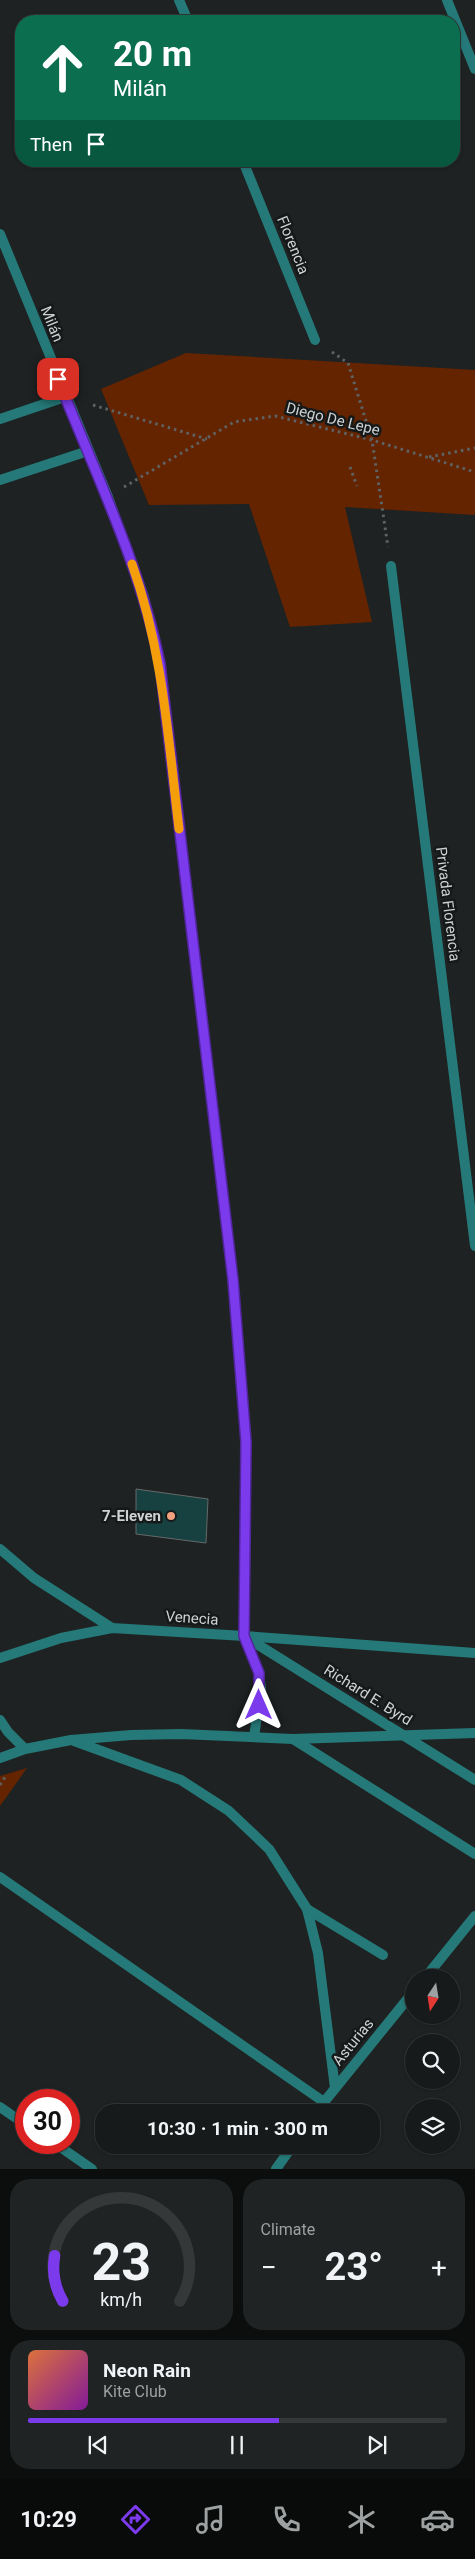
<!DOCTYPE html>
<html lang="en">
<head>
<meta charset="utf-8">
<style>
  body { margin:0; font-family:Roboto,sans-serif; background:#1f2323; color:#f1f3f6; height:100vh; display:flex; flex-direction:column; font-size:19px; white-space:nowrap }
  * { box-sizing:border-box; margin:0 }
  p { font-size:16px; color:#9ea1a2 }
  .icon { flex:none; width:28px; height:28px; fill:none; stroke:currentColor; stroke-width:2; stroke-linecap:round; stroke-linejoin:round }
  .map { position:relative; height:2169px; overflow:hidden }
  .details { display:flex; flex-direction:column; gap:10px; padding:10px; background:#0c0e0e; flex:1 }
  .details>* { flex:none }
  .banner { position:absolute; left:15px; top:15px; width:445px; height:152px; border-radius:20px; box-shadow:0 1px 4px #0004,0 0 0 1px #353839; background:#0b6e4f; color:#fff; overflow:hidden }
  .needle { width:32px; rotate:192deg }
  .tools { position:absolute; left:405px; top:1969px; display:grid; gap:10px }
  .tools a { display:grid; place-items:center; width:55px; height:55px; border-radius:50%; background:#161a1a; box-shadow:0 1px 4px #0004,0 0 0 1px #353839; font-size:25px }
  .speed { position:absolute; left:15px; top:2089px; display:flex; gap:10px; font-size:25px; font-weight:700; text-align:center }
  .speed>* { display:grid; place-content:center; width:65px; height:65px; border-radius:50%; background:#161a1a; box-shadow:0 1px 4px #0004,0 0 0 1px #353839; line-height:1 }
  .speed .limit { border:8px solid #d22; background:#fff; color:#111 }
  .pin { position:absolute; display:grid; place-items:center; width:42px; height:42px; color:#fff; margin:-21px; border-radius:10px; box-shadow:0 2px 8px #0006 }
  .me { position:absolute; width:55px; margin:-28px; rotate:0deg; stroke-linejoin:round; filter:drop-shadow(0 0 4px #0008) }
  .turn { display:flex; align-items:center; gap:18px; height:105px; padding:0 15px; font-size:22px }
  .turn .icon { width:65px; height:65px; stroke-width:2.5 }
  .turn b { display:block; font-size:35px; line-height:42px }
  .then { display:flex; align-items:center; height:48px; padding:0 15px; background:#0003; gap:10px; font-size:19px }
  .big { font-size:38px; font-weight:700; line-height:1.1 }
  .details .card { flex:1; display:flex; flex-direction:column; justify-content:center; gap:8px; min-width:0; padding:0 18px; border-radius:20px; background:#1f2323 }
  .details .dial { align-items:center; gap:0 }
  .dial svg { height:130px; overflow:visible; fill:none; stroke:#353839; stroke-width:7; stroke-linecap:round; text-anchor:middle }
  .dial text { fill:#f1f3f6; stroke:none }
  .song { display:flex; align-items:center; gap:15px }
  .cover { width:60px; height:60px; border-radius:8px; background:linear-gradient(135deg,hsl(20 70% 55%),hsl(290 70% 35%)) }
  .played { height:5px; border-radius:2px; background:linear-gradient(90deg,#7c3aed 60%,#353839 60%) }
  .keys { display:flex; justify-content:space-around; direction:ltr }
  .heat { display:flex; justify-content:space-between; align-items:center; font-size:28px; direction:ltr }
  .details .tiles { flex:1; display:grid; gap:10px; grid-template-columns:1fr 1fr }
  .card:last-child { grid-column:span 2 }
  .trip { position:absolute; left:95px; top:2104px; width:285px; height:50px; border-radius:20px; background:#161a1a; box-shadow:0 1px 4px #0004,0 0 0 1px #353839; font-weight:700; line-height:50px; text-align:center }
  .tab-bar { display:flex; height:80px; justify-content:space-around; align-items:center; background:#090a0a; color:#9ea1a2 }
  .tab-bar .icon { width:35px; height:35px }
  .tab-bar .current { color:#7c3aed }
  .tab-bar b { font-size:22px; color:#f1f3f6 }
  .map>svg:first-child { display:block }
  .green { fill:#652400 }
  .building { fill:#174140; stroke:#656a69 }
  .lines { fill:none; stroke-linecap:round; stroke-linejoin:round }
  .path { stroke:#5f6262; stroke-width:3; stroke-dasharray:2.5 4; stroke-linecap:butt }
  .service { stroke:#257a79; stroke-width:10 }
  .minor { stroke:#257a79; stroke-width:10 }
  .tertiary { stroke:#257a79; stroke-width:10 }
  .route-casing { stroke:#51269a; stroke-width:12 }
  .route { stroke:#7c3aed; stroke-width:9 }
  .slow { stroke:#f59e0b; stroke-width:9 }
  .poi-dot { fill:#f1a17d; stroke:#151919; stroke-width:2 }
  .labels { text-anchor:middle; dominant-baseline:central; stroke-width:5; stroke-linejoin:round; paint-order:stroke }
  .street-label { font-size:15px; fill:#cfd2d2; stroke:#151919 }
  .poi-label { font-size:15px; font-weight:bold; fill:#cfd2d2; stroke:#151919; text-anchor:end }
</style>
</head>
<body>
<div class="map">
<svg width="475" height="2169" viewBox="0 0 475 2169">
  <rect width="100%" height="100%" fill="#1e2222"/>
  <g class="green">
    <polygon points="186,353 475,370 475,515 345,507 372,622 290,627 249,504 149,505 101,389"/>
    <polygon points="27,1768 0,1806 0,1776"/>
  </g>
  <polygon class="building" points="136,1489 208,1499 206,1543 136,1534"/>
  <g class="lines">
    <g class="path">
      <polyline points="332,352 348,363 372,440 388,547"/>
      <polyline points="93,405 207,439"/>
      <polyline points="429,457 475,448"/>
      <polyline points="350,467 357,486"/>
      <polyline points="124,487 234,422 275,416 372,440 475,472"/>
      <polyline points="0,1785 5,1777"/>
    </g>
    <polyline class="service" points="307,1909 383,1955"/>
    <g class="minor">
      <polyline points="179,0 188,21"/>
      <polyline points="447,0 475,69"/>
      <polyline points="243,161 315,340"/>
      <polyline points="0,234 108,497 144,597 160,664 233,1280 246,1442 244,1636 259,1673 261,1688 254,1737"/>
      <polyline points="0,419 65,397"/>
      <polyline points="0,480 88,451"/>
      <polyline points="391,566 475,1246"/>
      <polyline points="244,1636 475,1653"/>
      <polyline points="0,1720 8,1732 25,1749"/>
      <polyline points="293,1739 475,1733"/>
      <polyline points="0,1877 324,2102"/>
      <polyline points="425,1978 475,1916"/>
      <polyline points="0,2107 26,2125"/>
      <polyline points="316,2112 414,1991"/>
      <polyline points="53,2142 92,2169"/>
      <polyline points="276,2169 293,2145"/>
    </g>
    <g class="tertiary">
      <polyline points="0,1549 34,1578 112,1628"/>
      <polyline points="0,1658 61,1638 112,1628 244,1636 475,1780"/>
      <polyline points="74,1741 181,1780 229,1811 269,1849 307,1909 318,1953 335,2088"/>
      <polyline points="0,1758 25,1749 71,1740 131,1735 181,1734 293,1739 475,1854"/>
    </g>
  </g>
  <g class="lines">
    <g class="route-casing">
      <path id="route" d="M58 379C95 473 140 564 160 664L233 1280 246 1442 244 1636 259 1673V1705"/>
    </g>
    <use href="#route" class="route"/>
    <path class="slow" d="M132 564C163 651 168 738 179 829"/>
  </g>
  <circle class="poi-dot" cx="171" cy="1516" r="5"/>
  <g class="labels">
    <g class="street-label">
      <text transform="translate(293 245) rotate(68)">Florencia</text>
      <text transform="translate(52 324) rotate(68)">Milán</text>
      <text transform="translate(333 419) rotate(14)">Diego De Lepe</text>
      <text transform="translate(448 904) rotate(83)">Privada Florencia</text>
      <text transform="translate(192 1618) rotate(4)">Venecia</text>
      <text transform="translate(368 1695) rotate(32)">Richard E. Byrd</text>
      <text transform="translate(353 2042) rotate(-51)">Asturias</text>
    </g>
    <g class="poi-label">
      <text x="161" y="1516">7-Eleven</text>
    </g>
  </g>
</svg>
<div class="tools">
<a><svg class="needle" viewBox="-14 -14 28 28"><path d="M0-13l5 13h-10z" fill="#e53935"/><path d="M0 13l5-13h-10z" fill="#9ea1a2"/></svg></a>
<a><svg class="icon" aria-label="search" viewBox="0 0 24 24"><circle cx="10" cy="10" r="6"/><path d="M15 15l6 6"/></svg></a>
<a><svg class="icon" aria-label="layers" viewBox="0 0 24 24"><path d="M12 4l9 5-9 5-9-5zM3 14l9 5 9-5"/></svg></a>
</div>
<div class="speed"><div class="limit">30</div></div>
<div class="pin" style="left:58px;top:379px;background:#d93025"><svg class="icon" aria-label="arrive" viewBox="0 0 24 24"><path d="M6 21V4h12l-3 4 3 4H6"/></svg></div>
<svg class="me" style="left:259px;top:1705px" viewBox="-20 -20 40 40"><path d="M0-17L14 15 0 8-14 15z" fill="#7c3aed" stroke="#fff" stroke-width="4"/></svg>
<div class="trip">10:30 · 1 min · 300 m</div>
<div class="banner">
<div class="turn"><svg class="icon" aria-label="ahead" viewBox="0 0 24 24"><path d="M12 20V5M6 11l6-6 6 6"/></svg><div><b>20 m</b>Milán</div></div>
<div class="then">Then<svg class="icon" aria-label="arrive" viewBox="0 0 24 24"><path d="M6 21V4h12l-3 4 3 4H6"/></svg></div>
</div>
</div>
<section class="details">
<div class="tiles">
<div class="card dial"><svg viewBox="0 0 100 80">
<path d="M14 69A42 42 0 1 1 86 69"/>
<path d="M14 69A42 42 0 0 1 9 41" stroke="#7c3aed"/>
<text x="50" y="56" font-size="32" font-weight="700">23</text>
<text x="50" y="72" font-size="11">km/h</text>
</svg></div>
<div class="card"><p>Climate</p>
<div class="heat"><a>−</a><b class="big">23°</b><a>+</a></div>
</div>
<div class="card">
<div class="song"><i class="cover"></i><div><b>Neon Rain</b><p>Kite Club</p></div></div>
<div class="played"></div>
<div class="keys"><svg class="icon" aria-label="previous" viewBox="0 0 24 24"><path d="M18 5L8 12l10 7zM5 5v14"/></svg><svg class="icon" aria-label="pause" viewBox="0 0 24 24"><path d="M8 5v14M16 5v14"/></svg><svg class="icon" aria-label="next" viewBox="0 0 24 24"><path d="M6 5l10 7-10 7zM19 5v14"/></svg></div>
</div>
</div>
</section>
<nav class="tab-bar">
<b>10:29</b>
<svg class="icon current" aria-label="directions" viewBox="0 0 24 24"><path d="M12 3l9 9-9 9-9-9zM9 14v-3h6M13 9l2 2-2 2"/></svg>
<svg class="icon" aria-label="music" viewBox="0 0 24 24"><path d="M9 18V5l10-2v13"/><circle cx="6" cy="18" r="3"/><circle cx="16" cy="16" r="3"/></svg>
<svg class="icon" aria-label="phone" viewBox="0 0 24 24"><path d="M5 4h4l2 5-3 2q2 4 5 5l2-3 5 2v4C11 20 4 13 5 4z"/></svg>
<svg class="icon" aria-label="climate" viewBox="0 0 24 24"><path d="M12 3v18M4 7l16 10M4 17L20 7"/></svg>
<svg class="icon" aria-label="car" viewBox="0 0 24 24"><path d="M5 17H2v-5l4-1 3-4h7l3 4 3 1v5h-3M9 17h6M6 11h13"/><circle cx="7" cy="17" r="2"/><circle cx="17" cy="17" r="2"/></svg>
</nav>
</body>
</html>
